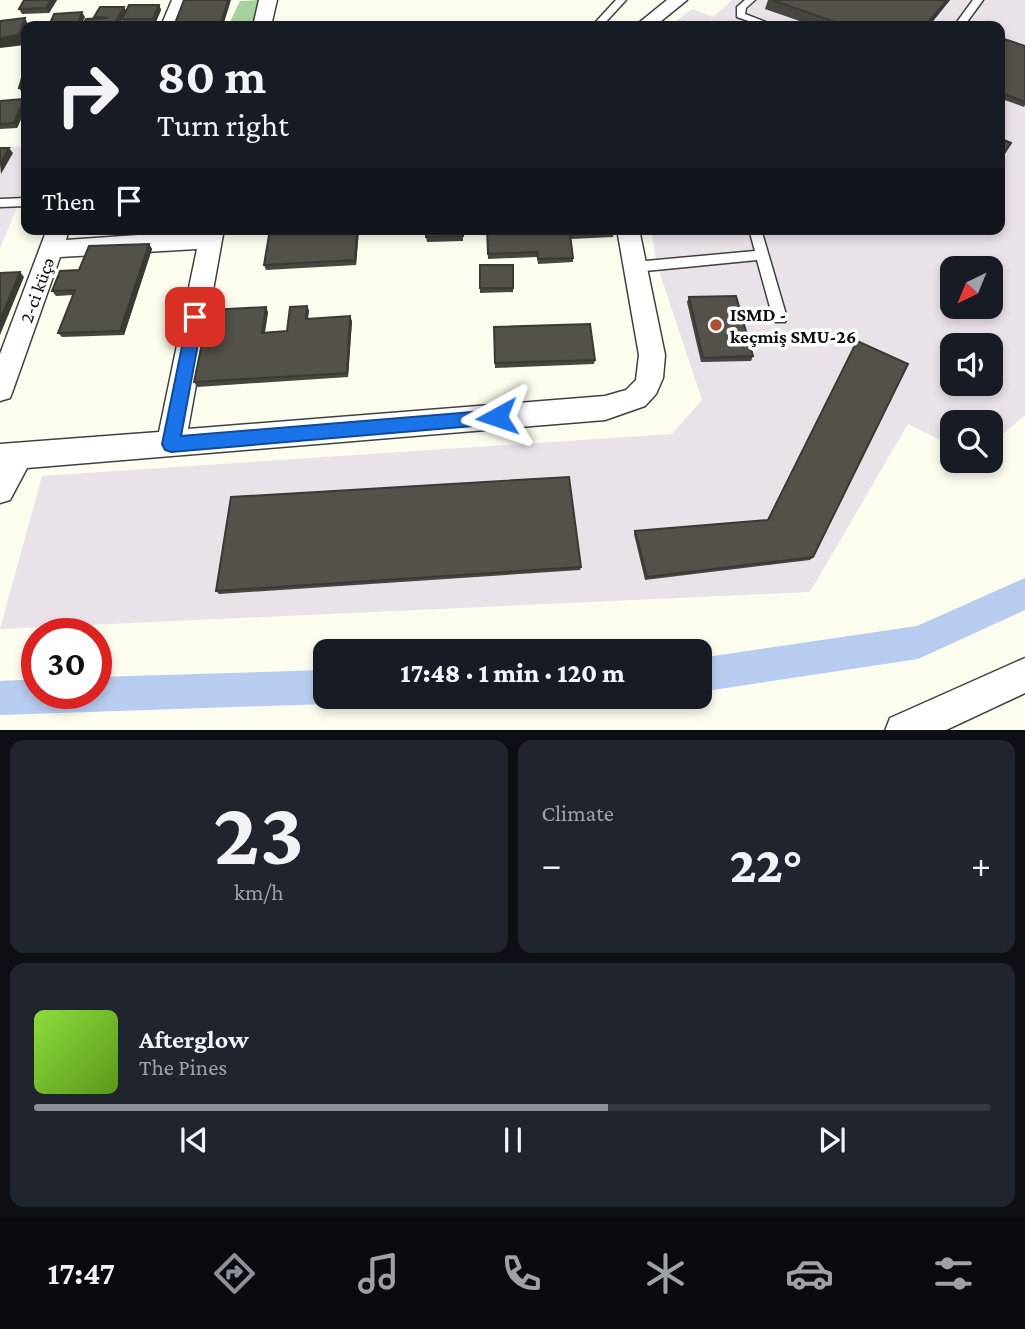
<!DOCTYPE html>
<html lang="en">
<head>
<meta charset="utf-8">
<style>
  body { margin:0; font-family:"Crimson Pro",serif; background:#20242c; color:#f1f3f6; height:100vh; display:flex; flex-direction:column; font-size:26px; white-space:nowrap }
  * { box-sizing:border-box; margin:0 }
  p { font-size:23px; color:#9ea1a6 }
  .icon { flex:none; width:38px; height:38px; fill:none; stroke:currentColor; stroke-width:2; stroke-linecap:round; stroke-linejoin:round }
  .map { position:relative; height:730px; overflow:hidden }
  .side { display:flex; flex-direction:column; gap:10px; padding:10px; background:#0d0f14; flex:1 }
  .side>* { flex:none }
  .guide { position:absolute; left:21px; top:21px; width:984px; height:214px; border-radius:14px; box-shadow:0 4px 10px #0003; background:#171b24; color:#f1f3f6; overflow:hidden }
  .needle { width:46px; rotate:223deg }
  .fabs { position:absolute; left:940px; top:256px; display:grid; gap:14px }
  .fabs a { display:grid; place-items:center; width:63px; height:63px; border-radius:14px; background:#171b24; box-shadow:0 4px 10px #0003; font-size:35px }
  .speed { position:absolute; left:21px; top:618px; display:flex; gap:14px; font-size:35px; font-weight:700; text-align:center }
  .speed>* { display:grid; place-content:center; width:91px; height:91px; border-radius:50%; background:#171b24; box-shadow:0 4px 10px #0003; line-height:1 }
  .speed .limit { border:10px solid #d22; background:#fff; color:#111 }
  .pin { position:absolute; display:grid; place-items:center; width:60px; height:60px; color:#fff; margin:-30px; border-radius:14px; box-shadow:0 4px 10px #0006 }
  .me { position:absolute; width:77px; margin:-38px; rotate:265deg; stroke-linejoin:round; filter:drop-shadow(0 0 5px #0008) }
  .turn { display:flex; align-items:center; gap:24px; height:147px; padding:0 21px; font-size:32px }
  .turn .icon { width:91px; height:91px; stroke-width:2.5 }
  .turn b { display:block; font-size:49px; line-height:60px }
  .then { display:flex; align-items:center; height:66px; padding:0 21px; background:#0003; gap:14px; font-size:26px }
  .big { font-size:52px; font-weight:800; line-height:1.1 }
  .side .widget { flex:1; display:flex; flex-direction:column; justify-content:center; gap:10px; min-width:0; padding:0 24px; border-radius:14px; background:#20242c }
  .side .dial { align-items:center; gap:0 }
  .dial b { font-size:91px; line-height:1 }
  .song { display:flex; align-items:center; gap:21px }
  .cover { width:84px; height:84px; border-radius:10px; background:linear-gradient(135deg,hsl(90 70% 55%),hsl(90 70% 35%)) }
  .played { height:7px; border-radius:4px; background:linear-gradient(90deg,#8c9099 60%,#363941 60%) }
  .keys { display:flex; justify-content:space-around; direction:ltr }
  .heat { display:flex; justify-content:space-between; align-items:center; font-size:38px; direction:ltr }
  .side .tiles { flex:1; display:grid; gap:10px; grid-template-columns:1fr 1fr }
  .widget:last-child { grid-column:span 2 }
  .trip { position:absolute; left:313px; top:639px; width:399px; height:70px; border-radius:14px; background:#171b24; box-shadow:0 4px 10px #0003; font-weight:800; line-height:70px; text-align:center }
  .tabs { display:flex; height:112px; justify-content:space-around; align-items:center; background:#090b0e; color:#9ea1a6 }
  .tabs .icon { width:49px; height:49px }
  .tabs .active { color:#8c9099 }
  .tabs b { font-size:32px; color:#f1f3f6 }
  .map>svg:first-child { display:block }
  .industrial { fill:#eae2e9; fill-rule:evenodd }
  .forest { fill:#a7d29d }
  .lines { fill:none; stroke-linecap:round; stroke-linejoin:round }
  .canal { fill:#b8ccef; fill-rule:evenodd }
  .lane-casing { stroke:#404040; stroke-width:3 }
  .street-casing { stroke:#404040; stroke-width:3 }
  .lane { fill:#fff; fill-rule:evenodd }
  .street { fill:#fff; fill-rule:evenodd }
  .wall { fill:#484640 }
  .shaded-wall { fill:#3b3934 }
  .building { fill:#54514a; stroke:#3b3934; stroke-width:2 }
  .route { fill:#1a73e8; stroke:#114b97; stroke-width:2 }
  .poi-dot { fill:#ac4f35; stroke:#fff; stroke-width:2.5 }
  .labels { text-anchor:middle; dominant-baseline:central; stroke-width:7; stroke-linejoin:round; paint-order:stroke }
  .street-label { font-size:19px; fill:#0d0d0d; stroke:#fff }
  .poi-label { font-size:19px; font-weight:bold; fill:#0d0d0d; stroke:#fff; text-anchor:start }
</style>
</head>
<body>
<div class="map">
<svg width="1025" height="731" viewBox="0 0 1025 731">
  <rect width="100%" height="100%" fill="#fcfdee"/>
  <g class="industrial">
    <path d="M732 0H1025V415L991 444 990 422H952V446L908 424 810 592 0 629 42 476 672 434 702 400 657 265 651 229H999V26H669L692 9 713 17ZM952 268H990V306H952ZM952 345H990V383H952Z"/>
    <polygon points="26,146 26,186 0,248 0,147"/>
  </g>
  <polygon class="forest" points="259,0 260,7 256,26 228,26 240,1"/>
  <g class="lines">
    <g class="canal">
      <polygon points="1025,578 1025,610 918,659 700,692 700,658 917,626"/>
      <polygon points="326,670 326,696 339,696 326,704 0,715 0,681 37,679 37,693 96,693 96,677"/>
    </g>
    <g class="lane-casing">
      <g id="lane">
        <polygon points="616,0 626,0 602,26 592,26"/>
        <polygon points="745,0 755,0 746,8 745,14 776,26 763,26 737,17 737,7"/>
        <polygon points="973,0 983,0 964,26 954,26"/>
        <polygon points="26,198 26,206 0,207 0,199"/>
        <polygon points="749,229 761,229 787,318 785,322 775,322 773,318 757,260 635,272 629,267 635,262 755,251"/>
      </g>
    </g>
    <g class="street-casing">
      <g id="street">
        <polygon points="172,0 190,0 179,26 161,26"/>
        <polygon points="259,0 277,0 271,26 253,26"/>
        <polygon points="667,0 687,0 655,26 635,26"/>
        <polygon points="47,229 69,229 66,240 224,229 188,429 605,396 626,390 636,380 639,355 617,229 639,229 665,355 663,378 656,394 645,406 605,420 27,468 10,500 0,503 0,444 159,432 197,249 60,257 13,390 10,398 0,401 0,354"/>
        <polygon points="1025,658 1025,693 944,731 885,731 890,718"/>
      </g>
    </g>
    <use href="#lane" class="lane"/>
    <use href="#street" class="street"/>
  </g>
  <g class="wall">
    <polygon points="57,0 49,13 22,14 19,9"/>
    <polygon points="768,0 950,0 929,26 814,26 765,9"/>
    <polygon points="159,5 161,10 155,24 124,24 122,20 118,26 82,26 95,18 94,17 124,7 126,11"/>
    <polygon points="999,45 1025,46 1025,105 1024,107 999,98"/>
    <polygon points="0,101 26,102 26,108 17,128 0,129"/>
    <polygon points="359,229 356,265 266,270 264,265"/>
    <polygon points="463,229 463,241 427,242 426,237"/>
    <polygon points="487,229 614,232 613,237 571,239 573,258 573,262 538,264 537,257 488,259"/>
    <polygon points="149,244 152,249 124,335 62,337 58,333 73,295 56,296 52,291 79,270"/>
    <polygon points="480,265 513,265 513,292 480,293"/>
    <polygon points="689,297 753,356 751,361 701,362 687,302"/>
    <polygon points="309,310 308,319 352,321 348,377 197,387 194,382 268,312 265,332 287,331"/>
    <polygon points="494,327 595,360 594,364 495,368"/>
    <polygon points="857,341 813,557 810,560 645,580 634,534 635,531 767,521"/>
    <polygon points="581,567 580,570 219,594 216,591"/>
  </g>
  <g class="shaded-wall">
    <polygon points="51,0 57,0 49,13 46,8"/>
    <polygon points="228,0 231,0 223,26 220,26"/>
    <polygon points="947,0 950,0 929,26 925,26"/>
    <polygon points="159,5 161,10 155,24 153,19"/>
    <polygon points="124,7 127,12 118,26 113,26"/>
    <polygon points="82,12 85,17 81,26 77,26"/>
    <polygon points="25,18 29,26 26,26 25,45 0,48 0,38"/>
    <polygon points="26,87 26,92 22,93 19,88"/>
    <polygon points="24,99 26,102 26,108 17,128 14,123"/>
    <polygon points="9,148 13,153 1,174 0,164"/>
    <polygon points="357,229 359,229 356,265 355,260"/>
    <polygon points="149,244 152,249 124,335 120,331"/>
    <polygon points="20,272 24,277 0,335 0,320"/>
    <polygon points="307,306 309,310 307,323 306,319"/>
    <polygon points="266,307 268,312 264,337 262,333"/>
    <polygon points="350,316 352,321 348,377 347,373"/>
  </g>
  <g class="building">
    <polygon points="24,0 51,0 46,8 19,9"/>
    <polygon points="184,0 228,0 220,26 174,26"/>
    <polygon points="772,0 947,0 925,26 846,26"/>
    <polygon points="129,5 159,5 153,19 122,19"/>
    <polygon points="100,7 124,7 113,26 82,26 86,19 108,18 94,17"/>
    <polygon points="82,12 77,26 49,26 54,14"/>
    <polygon points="25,18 19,35 0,38 0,21"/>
    <polygon points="708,22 719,26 702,26"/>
    <polygon points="1004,39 1025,46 1025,102 999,92 999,45"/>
    <polygon points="26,64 26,87 19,88"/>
    <polygon points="24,99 14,123 0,124 0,101"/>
    <polygon points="999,138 1011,143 999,161"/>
    <polygon points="0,148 9,148 0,164"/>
    <polygon points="270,229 357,229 355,260 264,265"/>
    <polygon points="426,229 463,229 463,236 426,237"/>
    <polygon points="487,229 614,229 614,232 570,234 573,258 538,259 537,252 488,254"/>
    <polygon points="149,244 120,331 58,333 75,290 52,291 60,271 79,270 89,246"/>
    <rect x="480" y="265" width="33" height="23"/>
    <polygon points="20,272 0,320 0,273"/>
    <polygon points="736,296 753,356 703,358 689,297"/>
    <polygon points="307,306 306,319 350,316 347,373 194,382 209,310 266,307 262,333 287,331 290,307"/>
    <polygon points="590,324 595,360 495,363 494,327"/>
    <polygon points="857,341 908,364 813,557 647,577 635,531 768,520"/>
    <polygon points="569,477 581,567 216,591 231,497"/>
  </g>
  <polygon class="route" points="195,311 203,317 181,436 497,410 503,412 505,417 503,422 497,424 171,452 165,450 162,444 188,317"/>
  <circle class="poi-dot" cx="716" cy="325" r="7"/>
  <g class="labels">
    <g class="street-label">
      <text transform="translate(37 290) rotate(-70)">2-ci küçə</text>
    </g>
    <g class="poi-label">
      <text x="730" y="314">ISMD -<tspan x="730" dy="22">keçmiş SMU-26</tspan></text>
    </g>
  </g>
</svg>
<div class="fabs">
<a><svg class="needle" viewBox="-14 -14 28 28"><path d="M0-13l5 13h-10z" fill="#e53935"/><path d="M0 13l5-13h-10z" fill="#9ea1a6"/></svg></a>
<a><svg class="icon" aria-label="sound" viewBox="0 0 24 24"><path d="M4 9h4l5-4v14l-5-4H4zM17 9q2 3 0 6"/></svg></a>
<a><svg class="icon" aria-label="search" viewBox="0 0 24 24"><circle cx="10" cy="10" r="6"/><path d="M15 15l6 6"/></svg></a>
</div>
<div class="speed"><div class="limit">30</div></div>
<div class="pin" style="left:195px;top:317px;background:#d93025"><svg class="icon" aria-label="arrive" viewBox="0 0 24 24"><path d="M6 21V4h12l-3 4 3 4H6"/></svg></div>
<svg class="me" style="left:497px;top:417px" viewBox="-20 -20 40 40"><path d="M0-17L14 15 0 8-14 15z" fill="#1a73e8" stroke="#fff" stroke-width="4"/></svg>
<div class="trip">17:48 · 1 min · 120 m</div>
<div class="guide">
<div class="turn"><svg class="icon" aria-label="right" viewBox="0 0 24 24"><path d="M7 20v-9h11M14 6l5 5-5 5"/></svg><div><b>80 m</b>Turn right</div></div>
<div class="then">Then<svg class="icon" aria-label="arrive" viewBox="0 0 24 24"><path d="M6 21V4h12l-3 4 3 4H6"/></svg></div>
</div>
</div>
<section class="side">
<div class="tiles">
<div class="widget dial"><b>23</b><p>km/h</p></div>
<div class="widget"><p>Climate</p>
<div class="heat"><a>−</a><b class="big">22°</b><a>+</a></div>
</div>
<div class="widget">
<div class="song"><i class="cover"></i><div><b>Afterglow</b><p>The Pines</p></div></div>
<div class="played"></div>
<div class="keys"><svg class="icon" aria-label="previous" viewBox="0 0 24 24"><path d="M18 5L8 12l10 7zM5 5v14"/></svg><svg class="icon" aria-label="pause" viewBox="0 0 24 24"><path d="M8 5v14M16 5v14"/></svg><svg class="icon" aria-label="next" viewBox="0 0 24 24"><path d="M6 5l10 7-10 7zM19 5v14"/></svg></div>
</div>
</div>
</section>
<nav class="tabs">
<b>17:47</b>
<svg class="icon active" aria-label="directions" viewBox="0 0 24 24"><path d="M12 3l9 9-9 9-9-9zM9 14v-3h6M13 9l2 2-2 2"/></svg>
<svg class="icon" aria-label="music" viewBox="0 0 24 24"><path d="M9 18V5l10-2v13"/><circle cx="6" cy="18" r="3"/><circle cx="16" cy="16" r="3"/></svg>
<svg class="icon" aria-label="phone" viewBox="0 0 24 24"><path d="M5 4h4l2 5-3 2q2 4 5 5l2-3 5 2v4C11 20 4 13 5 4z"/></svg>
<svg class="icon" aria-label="climate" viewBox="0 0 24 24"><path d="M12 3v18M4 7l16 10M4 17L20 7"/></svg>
<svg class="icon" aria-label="car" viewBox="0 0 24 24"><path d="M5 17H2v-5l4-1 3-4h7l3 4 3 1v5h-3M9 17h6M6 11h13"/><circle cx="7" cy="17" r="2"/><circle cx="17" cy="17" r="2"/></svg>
<svg class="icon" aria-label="filters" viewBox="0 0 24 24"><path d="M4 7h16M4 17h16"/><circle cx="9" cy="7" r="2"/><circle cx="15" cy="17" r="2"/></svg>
</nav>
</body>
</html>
